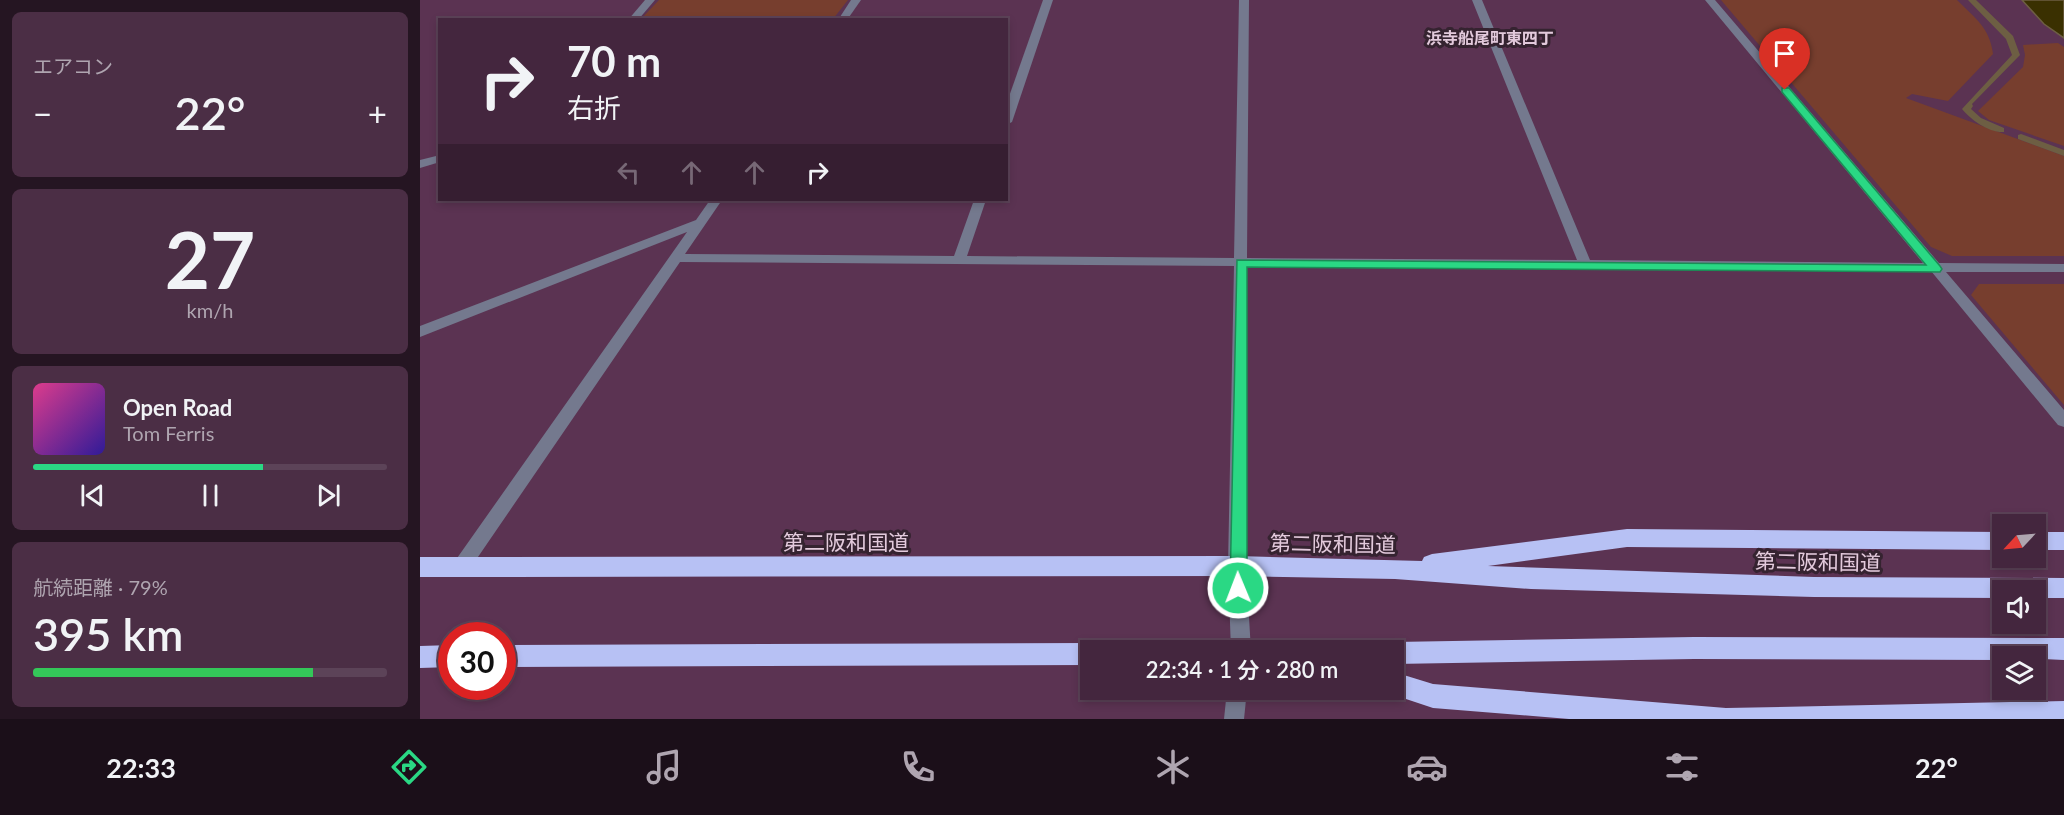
<!DOCTYPE html>
<html lang="ja">
<head>
<meta charset="utf-8">
<style>
  body { margin:0; font-family:Lato,"Noto Sans JP",sans-serif; background:#4b2e45; color:#f1f3f6; height:100vh; display:flex; flex-direction:column; font-size:22px; white-space:nowrap }
  * { box-sizing:border-box; margin:0 }
  p { font-size:20px; color:#afa5b0 }
  .icon { flex:none; width:33px; height:33px; fill:none; stroke:currentColor; stroke-width:2; stroke-linecap:round; stroke-linejoin:round }
  .map { position:relative; flex:1; overflow:hidden }
  .sheet { display:flex; flex-direction:column; gap:12px; padding:12px; background:#251522; width:420px }
  .sheet>* { flex:none }
  .top-card { position:absolute; left:18px; top:18px; width:570px; height:183px; border-radius:0px; box-shadow:0 3px 9px #0003,0 0 0 2px #5c4358; background:#44263e; color:#f1f3f6; overflow:hidden }
  .needle { width:39px; rotate:244deg }
  .controls { position:absolute; left:1572px; top:514px; display:grid; gap:12px }
  .controls a { display:grid; place-items:center; width:54px; height:54px; border-radius:0px; background:#44263e; box-shadow:0 3px 9px #0003,0 0 0 2px #5c4358; font-size:30px }
  .speed { position:absolute; left:18px; top:622px; display:flex; gap:12px; font-size:30px; font-weight:700; text-align:center }
  .speed>* { display:grid; place-content:center; width:78px; height:78px; border-radius:50%; background:#44263e; box-shadow:0 3px 9px #0003,0 0 0 2px #5c4358; line-height:1 }
  .speed .limit { border:9px solid #d22; background:#fff; color:#111 }
  .pin { position:absolute; display:grid; place-items:center; width:51px; height:51px; color:#fff; margin:-62px -26px; border-radius:50% 50% 50% 0; rotate:-45deg; box-shadow:0 0 6px #0007 }
  .pin .icon { rotate:45deg }
  .me { position:absolute; width:66px; margin:-33px; rotate:359deg; stroke-linejoin:round; filter:drop-shadow(0 0 4px #0008) }
  .turn { display:flex; align-items:center; gap:21px; height:126px; padding:0 30px; font-size:27px }
  .turn .icon { width:78px; height:78px; stroke-width:2.5 }
  .turn b { display:block; font-size:42px; line-height:51px }
  .lanes { display:flex; align-items:center; height:57px; padding:0 30px; background:#0003; justify-content:center; gap:30px; direction:ltr }
  .lanes .off { opacity:.35 }
  .big { font-size:45px; font-weight:600; line-height:1.1 }
  .sheet .tile { flex:1; display:flex; flex-direction:column; justify-content:center; gap:9px; min-width:0; padding:0 21px; border-radius:9px; background:#4b2e45 }
  .sheet .dial { align-items:center; gap:0 }
  .dial b { font-size:78px; line-height:1 }
  .song { display:flex; align-items:center; gap:18px }
  .cover { width:72px; height:72px; border-radius:9px; background:linear-gradient(135deg,hsl(330 70% 55%),hsl(250 70% 35%)) }
  .played { height:6px; border-radius:3px; background:linear-gradient(90deg,#2ad884 65%,#5c4358 65%) }
  .keys { display:flex; justify-content:space-around; direction:ltr }
  .heat { display:flex; justify-content:space-between; align-items:center; font-size:33px; direction:ltr }
  .charge { height:9px; border-radius:4px; background:linear-gradient(90deg,#34c759 79%,#5c4358 0) }
  .trip { position:absolute; left:660px; top:640px; width:324px; height:60px; border-radius:0px; background:#44263e; box-shadow:0 3px 9px #0003,0 0 0 2px #5c4358; font-weight:600; line-height:60px; text-align:center }
  .menu { display:flex; height:96px; justify-content:space-around; align-items:center; background:#1b0f19; color:#afa5b0 }
  .menu .icon { width:42px; height:42px }
  .menu .active { color:#2ad884 }
  .menu b { font-size:27px; color:#f1f3f6 }
  main { display:flex; flex:1; min-height:0 }
  .map>svg:first-child { display:block }
  .green { fill:#773e2e }
  .water { fill:#3a3001; stroke:#6d5e43; stroke-width:1.5 }
  .lines { fill:none; stroke-linecap:round; stroke-linejoin:round }
  .stream { fill:#6d5e43; fill-rule:evenodd }
  .minor { fill:#74798e; fill-rule:evenodd }
  .highway { fill:#b7c1f4; fill-rule:evenodd }
  .route { fill:#2ad884; stroke:#1b8c56; stroke-width:1.5 }
  .labels { text-anchor:middle; dominant-baseline:central; stroke-width:6; stroke-linejoin:round; paint-order:stroke }
  .far-neighbourhood-label { font-size:16px; font-weight:bold; fill:#e3cadc; stroke:#352330 }
  .near-street-label { font-size:21px; fill:#e3cadc; stroke:#352330 }
</style>
</head>
<body>
<main>
<section class="sheet">
<div class="tile"><p>エアコン</p>
<div class="heat"><a>−</a><b class="big">22°</b><a>+</a></div>
</div>
<div class="tile dial"><b>27</b><p>km/h</p></div>
<div class="tile">
<div class="song"><i class="cover"></i><div><b>Open Road</b><p>Tom Ferris</p></div></div>
<div class="played"></div>
<div class="keys"><svg class="icon" aria-label="previous" viewBox="0 0 24 24"><path d="M18 5L8 12l10 7zM5 5v14"/></svg><svg class="icon" aria-label="pause" viewBox="0 0 24 24"><path d="M8 5v14M16 5v14"/></svg><svg class="icon" aria-label="next" viewBox="0 0 24 24"><path d="M6 5l10 7-10 7zM19 5v14"/></svg></div>
</div>
<div class="tile"><p>航続距離 · 79%</p><b class="big">395 km</b><div class="charge"></div></div>
</section>
<div class="map">
<svg width="1644" height="719" viewBox="0 0 1644 719">
  <rect width="100%" height="100%" fill="#5b3352"/>
  <g class="green">
    <polygon points="239,0 428,0 413,19 221,19"/>
    <path d="M1301 0H1537C1555 18 1570 28 1573 54L1528 101 1492 94 1486 98 1644 156V256H1532L1511 247Z"/>
    <polygon points="1638,43 1644,47 1644,146 1569,120 1558,111 1603,67 1605,55 1603,45"/>
    <polygon points="1559,284 1644,284 1644,405 1551,295"/>
  </g>
  <polygon class="water" points="1602,0 1644,0 1644,38 1624,24"/>
  <g class="lines">
    <g class="stream">
      <path d="M1548 0H1556L1593 36 1600 55 1552 104 1553 106 1551 109 1561 118 1584 128V132C1569 133 1551 120 1542 109L1592 55 1586 39Z"/>
      <polygon points="1601,134 1644,150 1644,156 1598,139 1598,135"/>
    </g>
    <g class="minor">
      <polygon points="225,0 235,0 218,20 208,20"/>
      <polygon points="431,0 441,0 427,20 418,20"/>
      <polygon points="623,0 633,0 592,122 586,125 586,105"/>
      <polygon points="819,0 829,0 827,258 1157,260 1052,0 1062,0 1170,260 1503,263 1285,0 1295,0 1519,263 1644,264 1644,272 1526,272 1644,410 1644,427 1638,425 1511,271 827,266 826,566 831,651 811,651 808,566 814,266 260,262 47,573 41,575 35,573 32,567 35,561 267,232 0,337 0,326 276,220 290,200 302,200 265,254 534,256 554,200 566,200 547,256 814,258"/>
      <polygon points="20,155 20,162 0,168 0,160"/>
      <polygon points="807,690 827,690 824,719 804,719"/>
    </g>
    <g class="highway">
      <polygon points="1207,529 1582,532 1582,550 1207,547 1068,566 1394,577 1644,578 1644,598 1616,598 1616,591 1582,591 1582,598 1394,597 1111,589 975,579 817,576 0,577 0,557 817,556 1002,561 1004,557 1012,554"/>
      <rect x="1616" y="532" width="28" height="18"/>
      <polygon points="1274,637 1644,638 1644,660 1582,657 1582,660 1274,659 974,664 974,651 963,651 966,645 974,642"/>
      <polygon points="670,643 678,646 681,651 670,651 670,665 82,667 82,645"/>
      <polygon points="32,645 32,667 0,668 0,646"/>
      <polygon points="974,672 1013,684 1306,708 1644,701 1644,719 1149,719 1013,708 965,692 964,690 974,690"/>
    </g>
  </g>
  <polygon class="route" points="1362,88 1369,88 1520,266 1522,269 1520,272 827,267 827,588 824,593 818,595 812,593 810,588 817,260 1506,265 1362,92"/>
  <g class="labels">
    <g class="far-neighbourhood-label">
      <text x="1070" y="37">浜寺船尾町東四丁</text>
    </g>
    <g class="near-street-label">
      <text x="426" y="541">第二阪和国道</text>
      <text transform="translate(913 543) rotate(1)">第二阪和国道</text>
      <text transform="translate(1398 561) rotate(1)">第二阪和国道</text>
    </g>
  </g>
</svg>
<div class="controls">
<a><svg class="needle" viewBox="-14 -14 28 28"><path d="M0-13l5 13h-10z" fill="#e53935"/><path d="M0 13l5-13h-10z" fill="#afa5b0"/></svg></a>
<a><svg class="icon" aria-label="sound" viewBox="0 0 24 24"><path d="M4 9h4l5-4v14l-5-4H4zM17 9q2 3 0 6"/></svg></a>
<a><svg class="icon" aria-label="layers" viewBox="0 0 24 24"><path d="M12 4l9 5-9 5-9-5zM3 14l9 5 9-5"/></svg></a>
</div>
<div class="speed"><div class="limit">30</div></div>
<div class="pin" style="left:1365px;top:90px;background:#d93025"><svg class="icon" aria-label="arrive" viewBox="0 0 24 24"><path d="M6 21V4h12l-3 4 3 4H6"/></svg></div>
<svg class="me" style="left:818px;top:588px" viewBox="-20 -20 40 40"><circle r="17" fill="#2ad884" stroke="#fff" stroke-width="3"/><path d="M0-11L8 9 0 5-8 9z" fill="#fff"/></svg>
<div class="trip">22:34 · 1 分 · 280 m</div>
<div class="top-card">
<div class="turn"><svg class="icon" aria-label="right" viewBox="0 0 24 24"><path d="M7 20v-9h11M14 6l5 5-5 5"/></svg><div><b>70 m</b>右折</div></div>
<div class="lanes"><svg class="icon off" aria-label="left" viewBox="0 0 24 24"><path d="M17 20v-9H6M10 6l-5 5 5 5"/></svg><svg class="icon off" aria-label="ahead" viewBox="0 0 24 24"><path d="M12 20V5M6 11l6-6 6 6"/></svg><svg class="icon off" aria-label="ahead" viewBox="0 0 24 24"><path d="M12 20V5M6 11l6-6 6 6"/></svg><svg class="icon" aria-label="right" viewBox="0 0 24 24"><path d="M7 20v-9h11M14 6l5 5-5 5"/></svg></div>
</div>
</div>
</main>
<nav class="menu">
<b>22:33</b>
<svg class="icon active" aria-label="directions" viewBox="0 0 24 24"><path d="M12 3l9 9-9 9-9-9zM9 14v-3h6M13 9l2 2-2 2"/></svg>
<svg class="icon" aria-label="music" viewBox="0 0 24 24"><path d="M9 18V5l10-2v13"/><circle cx="6" cy="18" r="3"/><circle cx="16" cy="16" r="3"/></svg>
<svg class="icon" aria-label="phone" viewBox="0 0 24 24"><path d="M5 4h4l2 5-3 2q2 4 5 5l2-3 5 2v4C11 20 4 13 5 4z"/></svg>
<svg class="icon" aria-label="climate" viewBox="0 0 24 24"><path d="M12 3v18M4 7l16 10M4 17L20 7"/></svg>
<svg class="icon" aria-label="car" viewBox="0 0 24 24"><path d="M5 17H2v-5l4-1 3-4h7l3 4 3 1v5h-3M9 17h6M6 11h13"/><circle cx="7" cy="17" r="2"/><circle cx="17" cy="17" r="2"/></svg>
<svg class="icon" aria-label="filters" viewBox="0 0 24 24"><path d="M4 7h16M4 17h16"/><circle cx="9" cy="7" r="2"/><circle cx="15" cy="17" r="2"/></svg>
<b>22°</b>
</nav>
</body>
</html>
